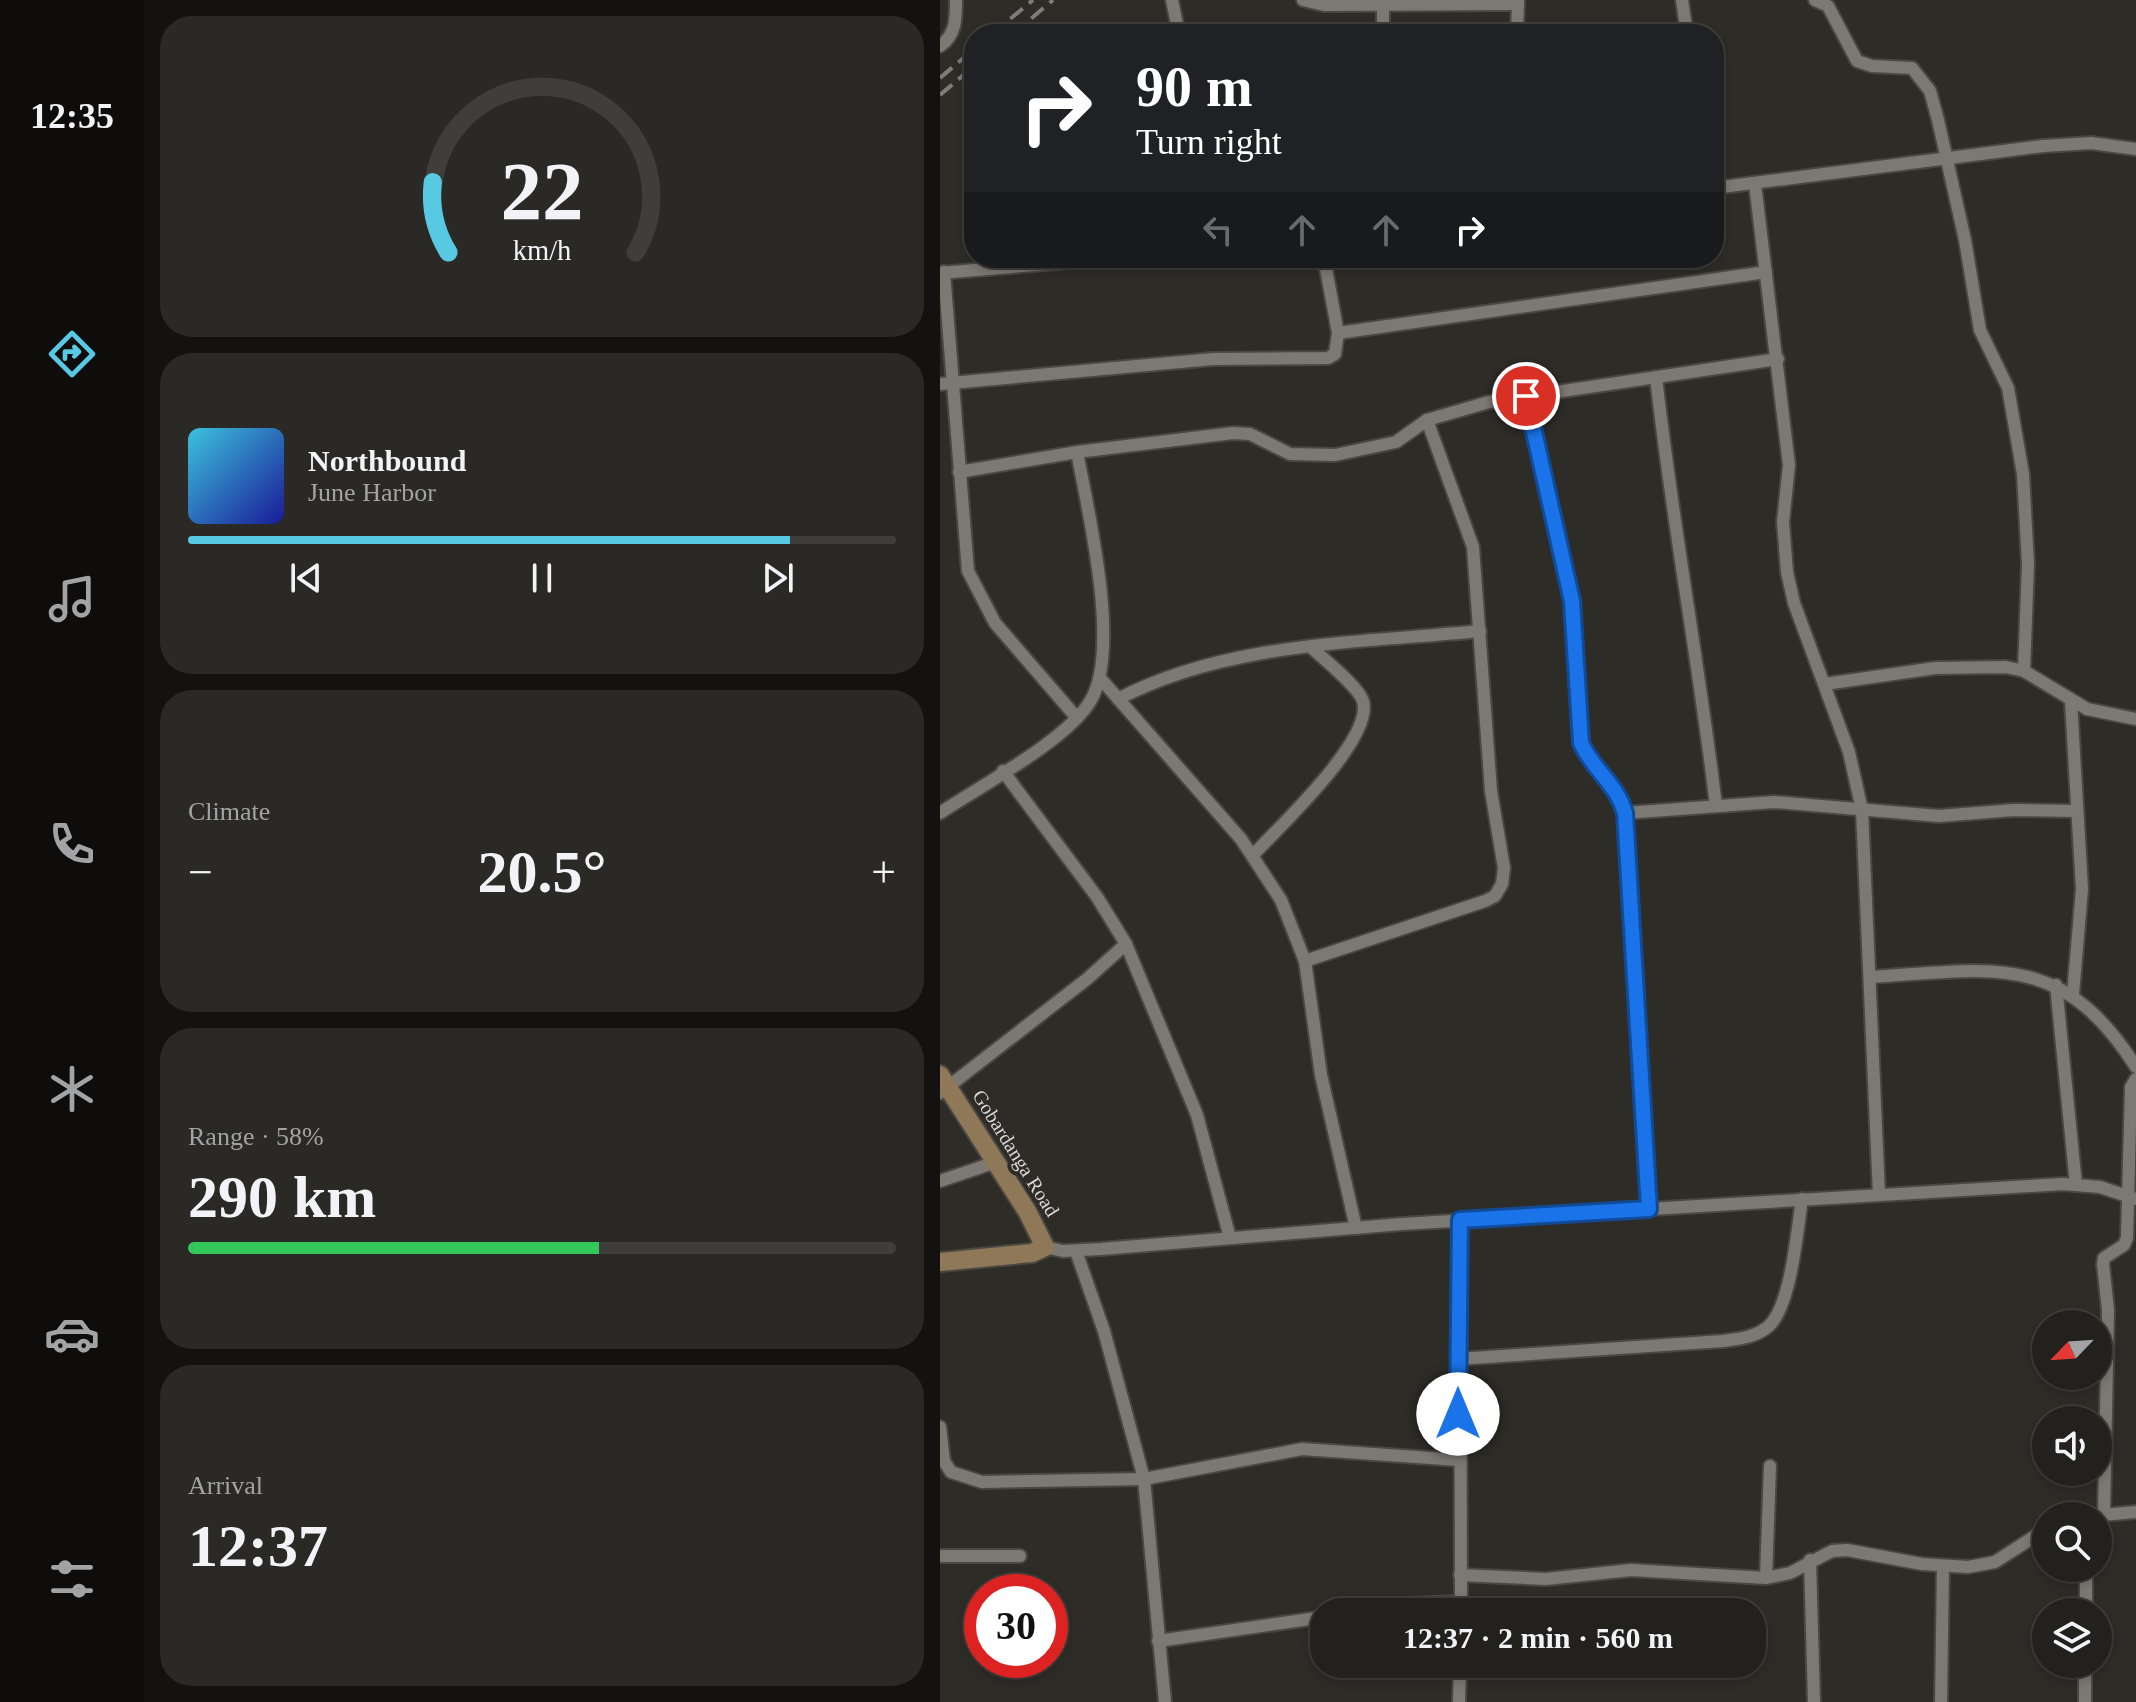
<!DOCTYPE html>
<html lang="en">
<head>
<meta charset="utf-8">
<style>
  body { margin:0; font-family:"Times New Roman",serif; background:#2a2926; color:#f1f3f6; height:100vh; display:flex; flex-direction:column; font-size:30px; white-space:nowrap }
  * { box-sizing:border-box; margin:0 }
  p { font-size:26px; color:#a2a3a4 }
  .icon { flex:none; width:44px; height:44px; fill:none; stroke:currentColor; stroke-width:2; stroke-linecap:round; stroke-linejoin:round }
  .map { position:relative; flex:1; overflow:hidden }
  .panel { display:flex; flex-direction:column; gap:16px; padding:16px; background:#131210; width:796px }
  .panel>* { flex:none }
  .guide { position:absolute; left:24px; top:24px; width:760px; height:244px; border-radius:32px; box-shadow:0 4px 12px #0003,0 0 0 2px #3f3e3b; background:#202124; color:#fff; overflow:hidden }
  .needle { width:52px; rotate:245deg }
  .buttons { position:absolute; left:1092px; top:1310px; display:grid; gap:16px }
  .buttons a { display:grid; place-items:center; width:80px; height:80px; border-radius:50%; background:#22211d; box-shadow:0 4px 12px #0003,0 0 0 2px #3f3e3b; font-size:40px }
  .speed { position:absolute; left:24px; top:1574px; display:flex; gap:16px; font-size:40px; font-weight:700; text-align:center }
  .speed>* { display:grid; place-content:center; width:104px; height:104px; border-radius:50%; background:#22211d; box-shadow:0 4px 12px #0003,0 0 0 2px #3f3e3b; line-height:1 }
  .speed .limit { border:12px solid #d22; background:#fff; color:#111 }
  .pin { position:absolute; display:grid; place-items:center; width:68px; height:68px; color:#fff; margin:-34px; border:4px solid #fff; border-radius:50%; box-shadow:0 2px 8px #0007 }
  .me { position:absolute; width:88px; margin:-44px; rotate:0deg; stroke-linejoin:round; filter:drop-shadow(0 0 6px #0008) }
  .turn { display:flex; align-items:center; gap:28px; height:168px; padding:0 40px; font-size:36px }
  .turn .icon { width:104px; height:104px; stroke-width:2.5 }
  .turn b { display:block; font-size:56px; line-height:68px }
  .lanes { display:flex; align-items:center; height:76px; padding:0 40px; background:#0003; justify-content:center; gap:40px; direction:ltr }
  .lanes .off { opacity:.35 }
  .big { font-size:60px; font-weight:700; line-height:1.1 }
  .panel .widget { flex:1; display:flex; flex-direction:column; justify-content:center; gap:12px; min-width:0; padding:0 28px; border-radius:32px; background:#2a2926 }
  .panel .dial { align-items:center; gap:0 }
  .dial svg { height:208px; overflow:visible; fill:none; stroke:#3f3e3b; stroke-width:7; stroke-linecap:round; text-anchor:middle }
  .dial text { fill:#f1f3f6; stroke:none }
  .song { display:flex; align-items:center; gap:24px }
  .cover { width:96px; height:96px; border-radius:12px; background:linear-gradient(135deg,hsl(190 70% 55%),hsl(240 70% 35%)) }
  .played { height:8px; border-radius:4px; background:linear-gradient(90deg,#58c9e3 85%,#3f3e3b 85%) }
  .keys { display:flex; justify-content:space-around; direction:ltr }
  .heat { display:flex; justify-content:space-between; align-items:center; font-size:44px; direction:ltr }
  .charge { height:12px; border-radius:6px; background:linear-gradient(90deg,#34c759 58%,#3f3e3b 0) }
  .trip { position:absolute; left:370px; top:1598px; width:456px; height:80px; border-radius:32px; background:#22211d; box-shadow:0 4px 12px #0003,0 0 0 2px #3f3e3b; font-weight:700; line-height:80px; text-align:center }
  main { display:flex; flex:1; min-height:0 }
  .menu { display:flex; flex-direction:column; width:144px; justify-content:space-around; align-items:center; background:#0e0d0c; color:#a2a3a4 }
  .menu .icon { width:56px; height:56px }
  .menu .current { color:#58c9e3 }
  .menu b { font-size:36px; color:#f1f3f6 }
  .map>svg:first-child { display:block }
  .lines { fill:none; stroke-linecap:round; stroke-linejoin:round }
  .street-casing { stroke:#4a4743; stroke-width:16 }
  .secondary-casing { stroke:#4a4743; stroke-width:22 }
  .street { stroke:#7c7973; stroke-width:12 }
  .secondary { stroke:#8e7857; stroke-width:18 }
  .rail { stroke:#7e7c78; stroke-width:4; stroke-dasharray:16 8; stroke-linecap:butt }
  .route-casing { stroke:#114b97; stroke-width:20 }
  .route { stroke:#1a73e8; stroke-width:14 }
  .labels { text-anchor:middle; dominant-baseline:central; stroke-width:8; stroke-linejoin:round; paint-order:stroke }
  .street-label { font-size:20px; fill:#dad8d5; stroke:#2e2c27 }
</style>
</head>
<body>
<main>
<nav class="menu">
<b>12:35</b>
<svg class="icon current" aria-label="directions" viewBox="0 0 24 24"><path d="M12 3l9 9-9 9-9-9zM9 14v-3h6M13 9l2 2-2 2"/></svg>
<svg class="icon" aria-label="music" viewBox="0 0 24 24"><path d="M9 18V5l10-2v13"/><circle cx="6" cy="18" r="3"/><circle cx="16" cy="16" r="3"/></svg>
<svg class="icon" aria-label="phone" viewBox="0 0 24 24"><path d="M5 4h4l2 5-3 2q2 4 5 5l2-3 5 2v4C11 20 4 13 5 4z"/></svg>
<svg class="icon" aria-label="climate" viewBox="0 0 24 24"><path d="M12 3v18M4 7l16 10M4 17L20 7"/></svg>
<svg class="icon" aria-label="car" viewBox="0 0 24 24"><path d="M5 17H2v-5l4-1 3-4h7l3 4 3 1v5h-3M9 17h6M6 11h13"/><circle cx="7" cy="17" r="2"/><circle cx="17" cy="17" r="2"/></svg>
<svg class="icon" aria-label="filters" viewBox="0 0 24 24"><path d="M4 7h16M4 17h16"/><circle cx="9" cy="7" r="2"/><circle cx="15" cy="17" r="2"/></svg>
</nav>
<section class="panel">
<div class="widget dial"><svg viewBox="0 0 100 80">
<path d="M14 69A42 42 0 1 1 86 69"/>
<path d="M14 69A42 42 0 0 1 8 42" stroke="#58c9e3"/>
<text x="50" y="56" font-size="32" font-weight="700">22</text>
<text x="50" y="72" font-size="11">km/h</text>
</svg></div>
<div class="widget">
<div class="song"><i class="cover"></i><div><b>Northbound</b><p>June Harbor</p></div></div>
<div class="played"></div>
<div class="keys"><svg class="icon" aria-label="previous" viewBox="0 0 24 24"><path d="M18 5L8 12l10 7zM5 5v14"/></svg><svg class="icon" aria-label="pause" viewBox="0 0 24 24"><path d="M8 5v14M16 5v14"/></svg><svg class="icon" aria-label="next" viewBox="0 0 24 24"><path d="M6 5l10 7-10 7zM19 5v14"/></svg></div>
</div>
<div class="widget"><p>Climate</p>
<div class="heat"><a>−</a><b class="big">20.5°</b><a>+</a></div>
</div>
<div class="widget"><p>Range · 58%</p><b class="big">290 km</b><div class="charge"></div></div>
<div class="widget"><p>Arrival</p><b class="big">12:37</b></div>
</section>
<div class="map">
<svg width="1196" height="1702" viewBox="0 0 1196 1702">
  <rect width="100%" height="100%" fill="#2e2c27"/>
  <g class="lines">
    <g class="street-casing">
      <g id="street">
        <polyline points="232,0 239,34"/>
        <polyline points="363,0 384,5 578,4"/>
        <polyline points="742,0 747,34"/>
        <polyline points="875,0 888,6 917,61 932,66 972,68 990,91 998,120 1025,240 1040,330 1068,388 1083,474 1088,564 1084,671"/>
        <polyline points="443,5 443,34"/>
        <polyline points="577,34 578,0"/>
        <path d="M0 46C16 35 16 19 16 0"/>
        <polyline points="815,184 849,465 843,522 847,572 854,603 909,752 922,810 939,1195"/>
        <polyline points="774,188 1103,146 1151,143 1196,149"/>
        <polyline points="4,272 28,571 55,623 137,718"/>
        <polyline points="0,273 177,258"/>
        <polyline points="398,333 826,272"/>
        <path d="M716 377C732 521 759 663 776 806"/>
        <polyline points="0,384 273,359 388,358 395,354 398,333 384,258"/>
        <path d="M586 396 632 601 641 743C653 770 677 784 685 813L709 1209"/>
        <polyline points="19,472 137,452 293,433 310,434 350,454 395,455 456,442 487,420 549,402 838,359"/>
        <polyline points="160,678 301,839 341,900 365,961 381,1075 416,1228"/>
        <polyline points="885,684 995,668 1066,667 1084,671 1147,709 1196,719"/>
        <path d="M178 699C287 642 419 643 540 631"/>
        <polyline points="1131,702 1142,889 1133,994"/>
        <polyline points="63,771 157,897 186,944 257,1115 290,1238"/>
        <path d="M0 813C40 786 128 740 151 700 181 648 148 511 137 452"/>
        <polyline points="685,813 834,802 999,816 1074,810 1135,811"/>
        <path d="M313 855C339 827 434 739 423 701 418 686 383 659 371 647"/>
        <polyline points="365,961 545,901 555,896 562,884 564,868 551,791 533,547 487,420"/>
        <path d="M932 977C1054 969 1122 951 1196 1067"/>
        <polyline points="1116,985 1136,1185"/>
        <polyline points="0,1093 147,979 186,944"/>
        <polyline points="0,1181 56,1162"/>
        <polyline points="520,1220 521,1612"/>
        <polyline points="105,1247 123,1251 161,1249 462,1224 1123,1184 1160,1187 1196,1199"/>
        <polyline points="136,1251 164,1331 204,1479 225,1702"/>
        <path d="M518 1359 783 1341C797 1339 812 1338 825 1329 851 1313 857 1230 862 1199"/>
        <polyline points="0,1427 4,1461 11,1472 42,1482 204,1479 362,1449 519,1460"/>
        <polyline points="1164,1514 1168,1310 1163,1264 1164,1258 1184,1245 1187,1238 1191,1087 1196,1079"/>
        <polyline points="1151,1516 1196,1512"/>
        <polyline points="0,1556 80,1556"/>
        <polyline points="870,1560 874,1702"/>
        <polyline points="1146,1568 1146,1612"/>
        <polyline points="520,1575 606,1579 691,1570 826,1578 850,1573 892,1551 907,1550 982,1564 1028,1567 1055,1562 1106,1529"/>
        <polyline points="826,1578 830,1466"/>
        <polyline points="402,1612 444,1605 521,1602"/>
        <polyline points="218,1641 384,1617"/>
        <polyline points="519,1702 520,1664"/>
        <polyline points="1001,1702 1003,1566"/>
        <polyline points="1145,1702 1145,1664"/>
      </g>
    </g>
    <g class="secondary-casing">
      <polyline id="secondary" points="0,1075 87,1211 105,1247 92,1253 0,1262"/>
    </g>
    <use href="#street" class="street"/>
    <use href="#secondary" class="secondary"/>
    <g class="rail">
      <polyline points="52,34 93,0"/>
      <polyline points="73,34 113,0"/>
      <polyline points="0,78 34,49"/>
      <polyline points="0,95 34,66"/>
    </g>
  </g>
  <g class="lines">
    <g class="route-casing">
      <path id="route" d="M518 1414 520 1220 709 1209 685 813C677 784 653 770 641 743L632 601 586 396"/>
    </g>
    <use href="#route" class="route"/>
  </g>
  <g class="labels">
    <g class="street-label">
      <text transform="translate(76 1153) rotate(58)">Gobardanga Road</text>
    </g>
  </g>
</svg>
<div class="buttons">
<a><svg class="needle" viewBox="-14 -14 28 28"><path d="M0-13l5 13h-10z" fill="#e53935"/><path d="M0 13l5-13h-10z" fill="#a2a3a4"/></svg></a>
<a><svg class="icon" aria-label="sound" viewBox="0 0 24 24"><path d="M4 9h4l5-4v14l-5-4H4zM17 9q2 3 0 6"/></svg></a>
<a><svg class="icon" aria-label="search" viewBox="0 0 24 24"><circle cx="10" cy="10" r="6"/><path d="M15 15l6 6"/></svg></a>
<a><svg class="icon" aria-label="layers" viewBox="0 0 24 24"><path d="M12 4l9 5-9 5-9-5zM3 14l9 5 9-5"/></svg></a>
</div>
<div class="speed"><div class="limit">30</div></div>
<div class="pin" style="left:586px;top:396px;background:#d93025"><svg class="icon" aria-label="arrive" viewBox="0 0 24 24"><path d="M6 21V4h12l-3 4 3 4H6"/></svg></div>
<svg class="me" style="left:518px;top:1414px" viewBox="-20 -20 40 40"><circle r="19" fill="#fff"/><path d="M0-13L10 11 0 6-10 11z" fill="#1a73e8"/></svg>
<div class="trip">12:37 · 2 min · 560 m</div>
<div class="guide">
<div class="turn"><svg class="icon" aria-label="right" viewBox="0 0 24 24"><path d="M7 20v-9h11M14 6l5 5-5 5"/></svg><div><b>90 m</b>Turn right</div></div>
<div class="lanes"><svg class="icon off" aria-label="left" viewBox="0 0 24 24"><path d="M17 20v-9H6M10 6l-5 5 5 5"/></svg><svg class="icon off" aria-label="ahead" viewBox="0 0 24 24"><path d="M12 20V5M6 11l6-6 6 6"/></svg><svg class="icon off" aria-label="ahead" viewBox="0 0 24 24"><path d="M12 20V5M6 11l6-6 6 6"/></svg><svg class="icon" aria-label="right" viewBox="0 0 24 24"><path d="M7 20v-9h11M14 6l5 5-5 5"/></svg></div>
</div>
</div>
</main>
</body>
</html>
